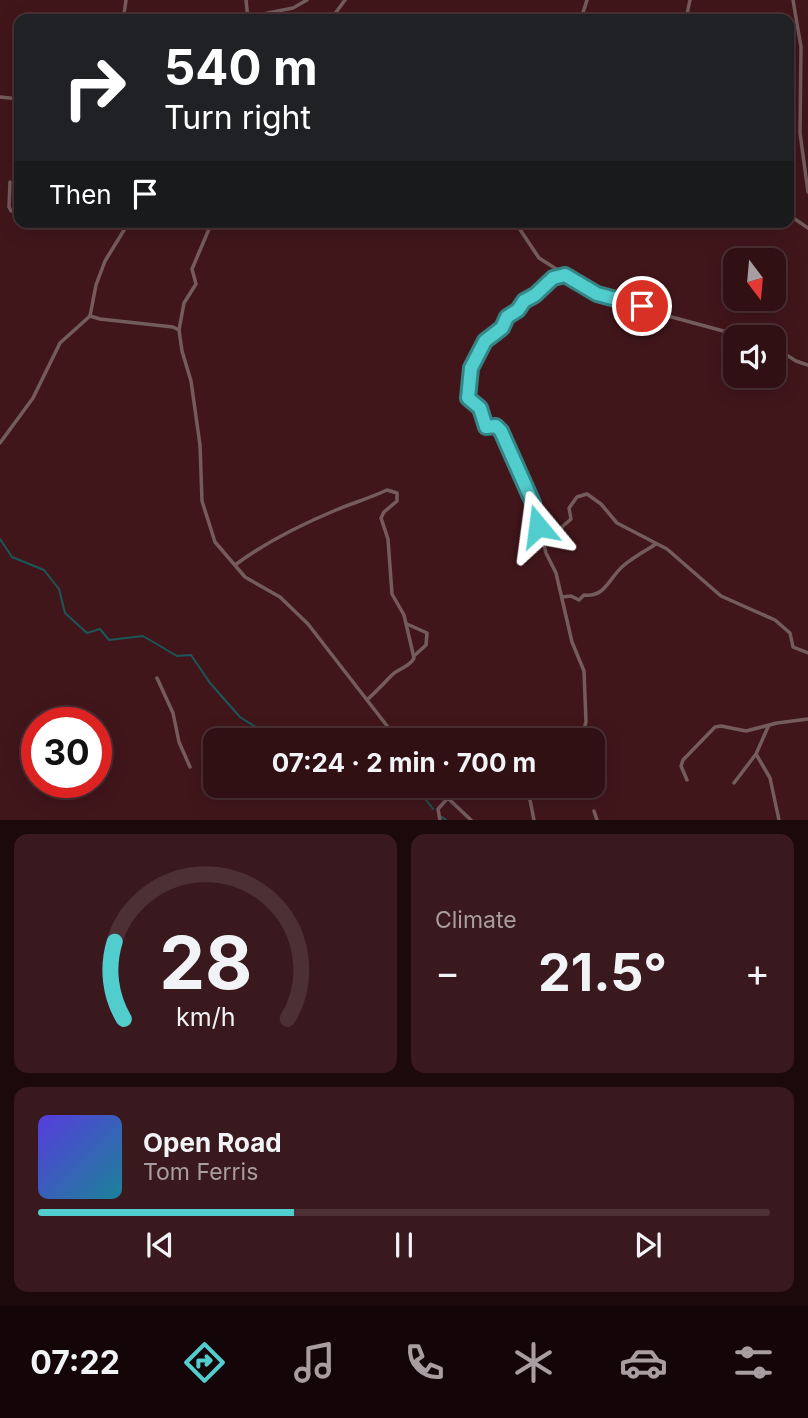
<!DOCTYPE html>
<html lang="en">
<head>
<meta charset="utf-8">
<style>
  body { margin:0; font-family:Inter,sans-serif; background:#39191d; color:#f1f3f6; height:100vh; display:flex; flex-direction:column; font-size:26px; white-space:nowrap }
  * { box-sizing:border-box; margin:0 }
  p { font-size:23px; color:#a89da0 }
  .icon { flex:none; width:38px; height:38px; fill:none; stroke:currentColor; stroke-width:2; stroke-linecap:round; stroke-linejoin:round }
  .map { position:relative; height:820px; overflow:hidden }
  .side { display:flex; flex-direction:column; gap:14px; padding:14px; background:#1b090b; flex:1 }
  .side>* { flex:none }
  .guide { position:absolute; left:14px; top:14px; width:780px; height:214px; border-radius:14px; box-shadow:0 4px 18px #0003,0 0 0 2px #4c3034; background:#202124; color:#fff; overflow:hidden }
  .needle { width:46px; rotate:164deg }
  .controls { position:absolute; left:723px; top:248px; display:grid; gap:14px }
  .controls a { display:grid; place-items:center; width:63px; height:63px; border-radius:14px; background:#311014; box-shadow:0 4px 18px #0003,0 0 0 2px #4c3034; font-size:35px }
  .speed { position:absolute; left:21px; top:707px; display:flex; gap:14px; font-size:35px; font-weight:700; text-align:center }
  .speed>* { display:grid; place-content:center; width:91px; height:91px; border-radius:50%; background:#311014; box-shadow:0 4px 18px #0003,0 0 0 2px #4c3034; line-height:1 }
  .speed .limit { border:10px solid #d22; background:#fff; color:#111 }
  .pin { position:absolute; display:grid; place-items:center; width:60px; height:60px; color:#fff; margin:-30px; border:4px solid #fff; border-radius:50%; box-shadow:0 2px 7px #0007 }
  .me { position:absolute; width:77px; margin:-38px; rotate:344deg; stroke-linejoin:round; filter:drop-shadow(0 0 5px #0008) }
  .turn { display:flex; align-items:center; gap:24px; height:147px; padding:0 35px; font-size:32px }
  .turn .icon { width:91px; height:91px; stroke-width:2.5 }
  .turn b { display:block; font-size:49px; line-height:60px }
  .then { display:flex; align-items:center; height:66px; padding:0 35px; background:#0003; gap:14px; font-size:26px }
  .big { font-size:52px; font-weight:700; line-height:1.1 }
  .side .widget { flex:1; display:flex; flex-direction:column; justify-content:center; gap:10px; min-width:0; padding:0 24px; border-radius:14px; background:#39191d }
  .side .dial { align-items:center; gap:0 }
  .dial svg { height:182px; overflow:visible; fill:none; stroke:#4c3034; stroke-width:7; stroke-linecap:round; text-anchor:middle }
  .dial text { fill:#f1f3f6; stroke:none }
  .song { display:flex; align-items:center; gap:21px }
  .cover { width:84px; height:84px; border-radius:10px; background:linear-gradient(135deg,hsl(250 70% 55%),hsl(190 70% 35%)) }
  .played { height:7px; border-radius:4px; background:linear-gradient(90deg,#52cdce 35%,#4c3034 35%) }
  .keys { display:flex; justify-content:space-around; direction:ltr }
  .heat { display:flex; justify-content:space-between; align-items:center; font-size:38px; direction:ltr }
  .side .tiles { flex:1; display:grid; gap:14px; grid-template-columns:1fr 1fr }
  .widget:last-child { grid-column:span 2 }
  .trip { position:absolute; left:203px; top:728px; width:402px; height:70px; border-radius:14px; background:#311014; box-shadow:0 4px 18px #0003,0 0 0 2px #4c3034; font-weight:700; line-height:70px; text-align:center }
  .tab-bar { display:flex; height:112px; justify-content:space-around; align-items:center; background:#140608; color:#a89da0 }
  .tab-bar .icon { width:49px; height:49px }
  .tab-bar .active { color:#52cdce }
  .tab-bar b { font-size:32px; color:#f1f3f6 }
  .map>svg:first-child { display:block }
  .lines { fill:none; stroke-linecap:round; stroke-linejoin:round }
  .stream { stroke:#1a5758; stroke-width:2 }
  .street { stroke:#745c5d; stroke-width:3.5 }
  .route-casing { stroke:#358586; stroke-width:18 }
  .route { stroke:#52cdce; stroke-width:12 }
</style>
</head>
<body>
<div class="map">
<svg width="808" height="820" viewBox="0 0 808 820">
  <rect width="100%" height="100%" fill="#41161b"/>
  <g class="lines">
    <g class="stream">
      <polyline points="0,539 12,557 44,570 59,589 65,613 87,633 100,629 109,640 143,636 177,656 191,655 210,683 240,717 276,740"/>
      <polyline points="391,786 420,792 433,809"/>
      <polyline points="442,817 446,820"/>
    </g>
    <g class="street">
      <polyline points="246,0 248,19"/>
      <polyline points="793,0 801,47 800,133 808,192"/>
      <polyline points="124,14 126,0"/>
      <polyline points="238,19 293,8 307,0"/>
      <polyline points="331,19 345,0"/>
      <polyline points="581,19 587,0"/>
      <polyline points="686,19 690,0"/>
      <polyline points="0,97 19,99"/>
      <polyline points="10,182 9,207 11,211 19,210"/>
      <polyline points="789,215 808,228"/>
      <polyline points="212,222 192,269 196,284 184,303 179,330 182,351 191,381 200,445 202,501 215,542 245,577 280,597 308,624 398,740"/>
      <polyline points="515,222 539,258 591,291 642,306 668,316 749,338"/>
      <polyline points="565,275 553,278 535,295 524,301 518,310 507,317 502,328 485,341 471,368 467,397 480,408 486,427 496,426 501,431 533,503 546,553 556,573 572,642 584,671 586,722 584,729 576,740"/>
      <polyline points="90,316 100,319 173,327 179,330"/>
      <polyline points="774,347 796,361 808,365"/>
      <polyline points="0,443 33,398 60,343 90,316 96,285 105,261 129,222"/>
      <polyline points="542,538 553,539 559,537 562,527 571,519 569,508 577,497 587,494 601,504 617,523 667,549 721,596 775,620 790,633 793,647 808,653"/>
      <path d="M235 565C266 542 300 525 336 510 353 503 370 498 387 490L397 493V501L384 512 381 518 388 539 392 594 404 615 414 658C410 667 399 668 392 675 384 683 377 691 368 699"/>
      <path d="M562 597 571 596 579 600 584 595C605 598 609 578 623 566 633 557 645 551 656 544"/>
      <polyline points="407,624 427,633 426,645 415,655"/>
      <polyline points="157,678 173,713 179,742 190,767"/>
      <polyline points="756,754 770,778 779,820"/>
      <polyline points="687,780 681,766 683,760 715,727 721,726 746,731 777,723 808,719"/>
      <polyline points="734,783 756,754 768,727"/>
      <polyline points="435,786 471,820"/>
      <polyline points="594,811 597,820"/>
      <polyline points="440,820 438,809 448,798"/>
      <polyline points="534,820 530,800 536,786"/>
    </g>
  </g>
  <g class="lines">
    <g class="route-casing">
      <polyline id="route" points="538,526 533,503 501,431 496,426 486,427 480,408 468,398 471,368 485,341 502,328 507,317 518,310 524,301 535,295 553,278 565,275 597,294 642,306"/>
    </g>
    <use href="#route" class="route"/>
  </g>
</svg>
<div class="controls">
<a><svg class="needle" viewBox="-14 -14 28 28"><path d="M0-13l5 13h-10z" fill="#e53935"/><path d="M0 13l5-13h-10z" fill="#a89da0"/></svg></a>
<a><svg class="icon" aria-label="sound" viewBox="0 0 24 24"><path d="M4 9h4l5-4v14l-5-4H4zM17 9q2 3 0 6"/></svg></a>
</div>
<div class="speed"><div class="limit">30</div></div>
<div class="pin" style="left:642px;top:306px;background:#d93025"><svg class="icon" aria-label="arrive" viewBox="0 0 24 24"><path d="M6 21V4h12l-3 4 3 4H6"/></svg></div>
<svg class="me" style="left:538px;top:526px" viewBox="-20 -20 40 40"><path d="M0-17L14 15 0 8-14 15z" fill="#52cdce" stroke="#fff" stroke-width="4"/></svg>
<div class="trip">07:24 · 2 min · 700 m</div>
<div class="guide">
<div class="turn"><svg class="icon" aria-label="right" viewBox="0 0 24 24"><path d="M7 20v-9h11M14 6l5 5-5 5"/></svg><div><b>540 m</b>Turn right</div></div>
<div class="then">Then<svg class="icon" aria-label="arrive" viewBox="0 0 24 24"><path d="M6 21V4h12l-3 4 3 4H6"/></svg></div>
</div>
</div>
<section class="side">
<div class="tiles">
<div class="widget dial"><svg viewBox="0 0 100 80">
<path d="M14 69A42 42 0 1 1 86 69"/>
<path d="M14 69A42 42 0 0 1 10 35" stroke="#52cdce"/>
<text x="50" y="56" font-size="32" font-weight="700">28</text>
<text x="50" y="72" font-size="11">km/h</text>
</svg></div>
<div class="widget"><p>Climate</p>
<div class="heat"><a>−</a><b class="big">21.5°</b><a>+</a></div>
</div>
<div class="widget">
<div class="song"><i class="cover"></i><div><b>Open Road</b><p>Tom Ferris</p></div></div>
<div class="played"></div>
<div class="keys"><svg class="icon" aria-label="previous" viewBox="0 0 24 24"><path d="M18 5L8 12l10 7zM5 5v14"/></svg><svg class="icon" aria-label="pause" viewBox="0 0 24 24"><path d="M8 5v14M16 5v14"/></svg><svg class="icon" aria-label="next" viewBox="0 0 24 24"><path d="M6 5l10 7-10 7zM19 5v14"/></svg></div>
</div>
</div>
</section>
<nav class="tab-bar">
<b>07:22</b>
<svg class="icon active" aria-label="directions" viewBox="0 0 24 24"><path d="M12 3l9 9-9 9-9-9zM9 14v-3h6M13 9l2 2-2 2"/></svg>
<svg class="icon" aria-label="music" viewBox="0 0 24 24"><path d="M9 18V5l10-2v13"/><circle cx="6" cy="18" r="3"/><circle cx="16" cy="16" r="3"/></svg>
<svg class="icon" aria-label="phone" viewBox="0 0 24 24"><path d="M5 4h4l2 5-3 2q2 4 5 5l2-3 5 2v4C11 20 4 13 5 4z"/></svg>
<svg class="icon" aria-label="climate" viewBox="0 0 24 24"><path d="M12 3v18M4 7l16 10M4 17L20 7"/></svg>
<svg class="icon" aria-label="car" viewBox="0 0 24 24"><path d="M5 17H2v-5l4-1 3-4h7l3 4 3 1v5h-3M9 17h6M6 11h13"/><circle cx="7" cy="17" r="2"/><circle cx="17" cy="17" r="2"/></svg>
<svg class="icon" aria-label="filters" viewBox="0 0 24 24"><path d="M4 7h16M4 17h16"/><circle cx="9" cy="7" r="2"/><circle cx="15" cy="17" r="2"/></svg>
</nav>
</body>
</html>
